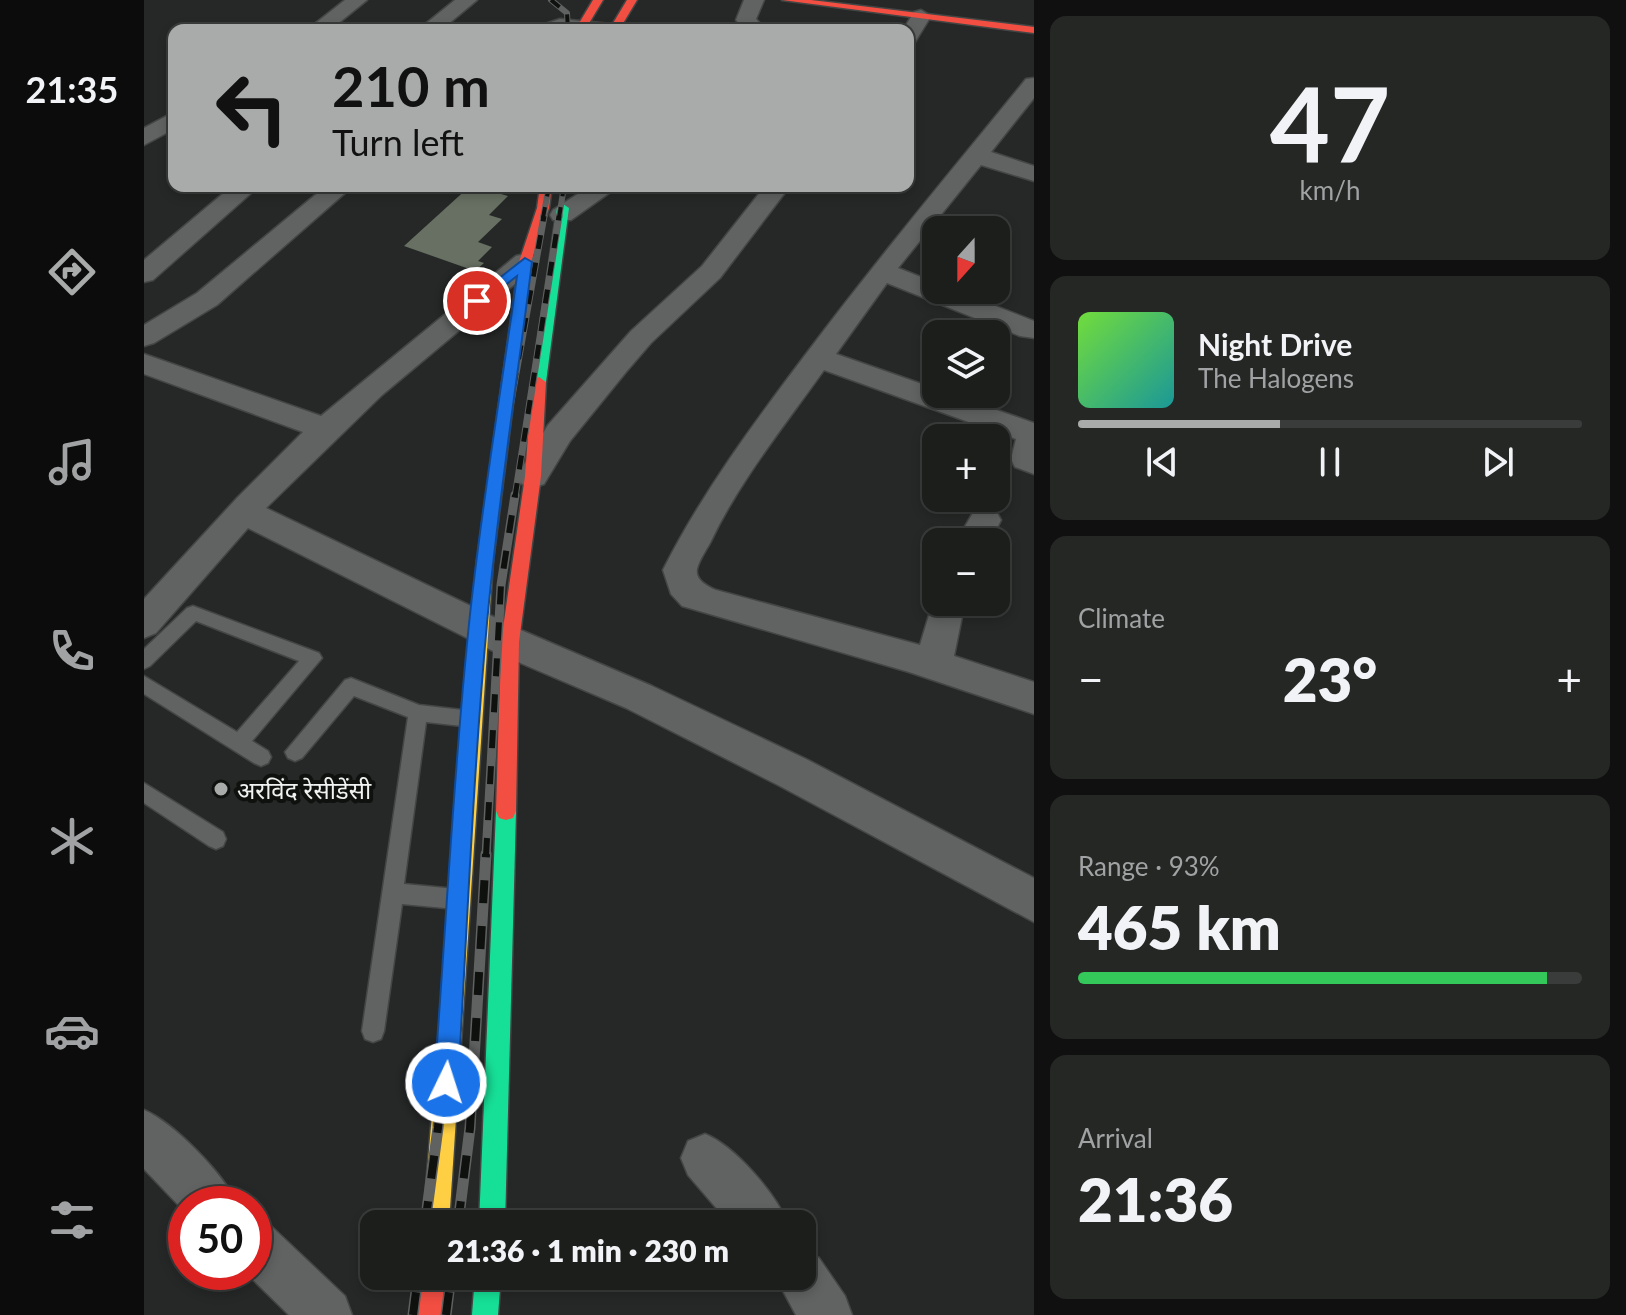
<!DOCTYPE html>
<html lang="en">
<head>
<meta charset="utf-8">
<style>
  body { margin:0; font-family:Lato,"Noto Sans Devanagari",sans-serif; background:#252725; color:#f1f3f6; height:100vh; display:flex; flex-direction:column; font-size:30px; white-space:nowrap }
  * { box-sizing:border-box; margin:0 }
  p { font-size:26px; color:#a0a2a3 }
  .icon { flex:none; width:44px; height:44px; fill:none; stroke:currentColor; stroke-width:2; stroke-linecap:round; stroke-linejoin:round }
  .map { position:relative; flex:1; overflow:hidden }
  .side { display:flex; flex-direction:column; gap:16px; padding:16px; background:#0f100f; width:592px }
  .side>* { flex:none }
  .hud { position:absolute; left:24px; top:24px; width:746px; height:168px; border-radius:16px; box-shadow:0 4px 12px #0003,0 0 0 2px #3a3c3b; background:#a8aba9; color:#111; overflow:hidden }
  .needle { width:52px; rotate:201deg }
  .fabs { position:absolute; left:778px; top:216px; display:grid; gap:16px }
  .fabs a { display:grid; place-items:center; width:88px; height:88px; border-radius:16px; background:#1c1e1c; box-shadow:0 4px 12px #0003,0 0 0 2px #3a3c3b; font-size:40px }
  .speed { position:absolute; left:24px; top:1186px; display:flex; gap:16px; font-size:40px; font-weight:700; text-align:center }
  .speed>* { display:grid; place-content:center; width:104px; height:104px; border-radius:50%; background:#1c1e1c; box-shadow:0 4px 12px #0003,0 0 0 2px #3a3c3b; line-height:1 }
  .speed .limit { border:12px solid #d22; background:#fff; color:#111 }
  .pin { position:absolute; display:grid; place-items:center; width:68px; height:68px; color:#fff; margin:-34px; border:4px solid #fff; border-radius:50%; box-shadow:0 2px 8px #0007 }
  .me { position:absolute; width:88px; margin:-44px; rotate:4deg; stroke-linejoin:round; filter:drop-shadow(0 0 6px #0008) }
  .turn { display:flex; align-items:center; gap:28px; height:168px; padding:0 32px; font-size:36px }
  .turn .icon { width:104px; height:104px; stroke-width:2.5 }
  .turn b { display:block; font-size:56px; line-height:68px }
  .big { font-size:60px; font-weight:800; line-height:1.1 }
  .side .card { flex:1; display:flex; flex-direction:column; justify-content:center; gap:12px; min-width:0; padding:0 28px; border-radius:16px; background:#252725 }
  .side .dial { align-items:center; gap:0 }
  .dial b { font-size:104px; line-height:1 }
  .song { display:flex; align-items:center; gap:24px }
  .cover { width:96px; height:96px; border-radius:12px; background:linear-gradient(135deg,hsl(100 70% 55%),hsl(180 70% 35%)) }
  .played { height:8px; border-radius:4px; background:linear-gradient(90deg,#a8aba9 40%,#3a3c3b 40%) }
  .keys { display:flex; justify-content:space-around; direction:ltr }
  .heat { display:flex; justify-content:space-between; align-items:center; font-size:44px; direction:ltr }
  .charge { height:12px; border-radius:6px; background:linear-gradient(90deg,#34c759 93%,#3a3c3b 0) }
  .trip { position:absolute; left:216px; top:1210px; width:456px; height:80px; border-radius:16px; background:#1c1e1c; box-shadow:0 4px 12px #0003,0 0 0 2px #3a3c3b; font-weight:800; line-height:80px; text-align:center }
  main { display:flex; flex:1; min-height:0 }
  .menu { display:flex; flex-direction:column; width:144px; justify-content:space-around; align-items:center; background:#0b0c0b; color:#a0a2a3 }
  .menu .icon { width:56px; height:56px }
  .menu .active { color:#a8aba9 }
  .menu b { font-size:36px; color:#f1f3f6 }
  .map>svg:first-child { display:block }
  .building { fill:#677062 }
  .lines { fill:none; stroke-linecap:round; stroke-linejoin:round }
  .lane-casing { stroke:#434644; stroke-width:3 }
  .street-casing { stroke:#434644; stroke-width:3 }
  .fast-casing { stroke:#434644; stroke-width:3 }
  .slow-casing { stroke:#434644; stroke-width:3 }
  .jam-casing { stroke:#434644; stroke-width:3 }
  .lane { fill:#606362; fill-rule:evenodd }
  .street { fill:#606362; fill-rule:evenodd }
  .fast { fill:#16e098; fill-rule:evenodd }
  .slow { fill:#ffcf43; fill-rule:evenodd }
  .jam { fill:#f24e42; fill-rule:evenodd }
  .rail-far3-casing { stroke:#606261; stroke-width:6 }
  .rail-far2-casing { stroke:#606261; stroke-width:7 }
  .rail-far1-casing { stroke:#606261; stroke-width:9 }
  .rail-casing { stroke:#606261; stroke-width:11 }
  .rail-far3 { stroke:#0f110f; stroke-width:4; stroke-dasharray:11; stroke-linecap:butt }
  .rail-far2 { stroke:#0f110f; stroke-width:5; stroke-dasharray:14; stroke-linecap:butt }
  .rail-far1 { stroke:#0f110f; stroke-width:6; stroke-dasharray:18; stroke-linecap:butt }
  .rail { stroke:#0f110f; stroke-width:8; stroke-dasharray:23; stroke-linecap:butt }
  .route { fill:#1a73e8; stroke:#114b97; stroke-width:2 }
  .poi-dot { fill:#a8aba9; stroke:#0f110f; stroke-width:3 }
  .labels { text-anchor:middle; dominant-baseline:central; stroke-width:8; stroke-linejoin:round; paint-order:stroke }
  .poi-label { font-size:24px; fill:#eff2f0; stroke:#0f110f; text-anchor:start }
</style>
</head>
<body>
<main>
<nav class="menu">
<b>21:35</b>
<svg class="icon active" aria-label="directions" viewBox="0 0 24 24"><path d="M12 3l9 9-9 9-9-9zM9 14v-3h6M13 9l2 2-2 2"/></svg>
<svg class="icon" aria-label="music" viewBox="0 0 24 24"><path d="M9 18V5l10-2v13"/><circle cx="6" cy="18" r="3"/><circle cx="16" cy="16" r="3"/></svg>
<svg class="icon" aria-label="phone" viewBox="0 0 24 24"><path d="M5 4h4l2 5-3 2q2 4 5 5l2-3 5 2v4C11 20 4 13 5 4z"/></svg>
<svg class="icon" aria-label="climate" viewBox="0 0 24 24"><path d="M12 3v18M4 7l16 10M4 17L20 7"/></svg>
<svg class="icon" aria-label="car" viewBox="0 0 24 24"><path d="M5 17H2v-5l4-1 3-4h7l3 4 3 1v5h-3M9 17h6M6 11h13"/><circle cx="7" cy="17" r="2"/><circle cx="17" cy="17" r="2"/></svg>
<svg class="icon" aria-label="filters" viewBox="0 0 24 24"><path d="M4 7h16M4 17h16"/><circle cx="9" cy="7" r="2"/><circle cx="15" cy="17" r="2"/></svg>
</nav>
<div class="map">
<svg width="890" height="1315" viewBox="0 0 890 1315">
  <rect width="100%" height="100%" fill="#252826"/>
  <polygon class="building" points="326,186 356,186 350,192 364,196 345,215 358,219 334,242 348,247 334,261 340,263 331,271 260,246"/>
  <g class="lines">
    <g class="lane-casing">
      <g id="lane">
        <polygon points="49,606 175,653 178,658 108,741 124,751 127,757 124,763 117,766 110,763 0,694 0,676 93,732 155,661 52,621 6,666 0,669 0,649 43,608"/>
        <polygon points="207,678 275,705 327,711 334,713 336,719 334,725 327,727 282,722 260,884 312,889 319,892 323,899 319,906 312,909 258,904 240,1031 237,1039 229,1042 221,1039 218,1031 264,717 210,696 158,758 151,761 144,758 141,752 201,680"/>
        <polygon points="0,783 79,832 82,839 79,846 72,849 65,846 0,803"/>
      </g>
    </g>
    <g class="street-casing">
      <g id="street">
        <polygon points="201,0 223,0 186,30 163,30"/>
        <polygon points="311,0 333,0 297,30 274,30"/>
        <polygon points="600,0 620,0 612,19 622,30 601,30 592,20"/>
        <polygon points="777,10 787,16 771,42 764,44 764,30 759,30 770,12"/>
        <polygon points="416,19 467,24 477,30 392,30 395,26"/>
        <path d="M890 78V98L847 152 890 166V181L837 165 754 268 792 283V290H810L890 321V338L876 336 743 283 692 354 792 389V394H807L890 423V474L871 467 867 459 872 439 680 370C641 425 596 480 567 541 563 549 555 560 553 569 551 580 563 586 572 590L776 645 792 592V602H821L810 656 890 682V714L765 672 538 606 527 594 519 570C558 493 607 427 659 358 731 262 807 171 882 79Z"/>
        <polygon points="30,112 30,129 0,145 0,128"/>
        <polygon points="88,186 115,186 9,280 0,282 0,260"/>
        <polygon points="182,186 209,186 73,305 10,343 0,346 0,325 53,293"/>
        <polygon points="446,186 475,186 427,220 409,220 406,215 409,210"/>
        <polygon points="621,186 646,186 576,278 507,343 482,372 426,441 400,484 389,488 378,484 373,476 404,425 487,331 558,266"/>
        <polygon points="381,254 390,256 394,262 390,268 238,395 122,508 379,631 508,686 662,759 890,878 890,922 634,785 482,708 353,653 104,528 12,633 0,638 0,599 93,498 159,432 0,374 0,354 177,416 372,256"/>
        <polygon points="841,508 852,511 857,520 846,542 812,542 830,511"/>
        <path d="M0 1110C30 1123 80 1174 93 1204H42V1213L0 1169Z"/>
        <path d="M561 1134C591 1146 632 1194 644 1224H586L544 1175 537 1158 544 1141Z"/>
        <polygon points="110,1220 128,1227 201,1296 208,1315 145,1315 101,1272 110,1272"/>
        <polygon points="658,1251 675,1258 701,1296 708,1315 652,1315 631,1276 658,1276"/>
      </g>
    </g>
    <g class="fast-casing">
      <g id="fast">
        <polygon points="419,204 425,208 402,382 395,387 388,382 413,208"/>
        <polygon points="362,802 369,804 372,811 361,1224 335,1224 352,811 355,804"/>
        <polygon points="331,1276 357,1276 354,1315 328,1315"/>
      </g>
    </g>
    <g class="slow-casing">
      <polygon id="slow" points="341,554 349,561 305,1224 279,1224 333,561"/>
    </g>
    <g class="jam-casing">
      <g id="jam">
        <polygon points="449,0 459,0 441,30 431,30"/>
        <polygon points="483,0 493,0 475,30 465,30"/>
        <polygon points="638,0 667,0 890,27 890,33"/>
        <polygon points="396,186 408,186 405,208 387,262 349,561 341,568 333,561 375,262 393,208"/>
        <polygon points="395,377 402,382 397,476 375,642 372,811 369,818 362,820 355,818 352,811 357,642 381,476 388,382"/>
        <polygon points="275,1276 301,1276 298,1315 272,1315"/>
      </g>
    </g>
    <use href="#lane" class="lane"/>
    <use href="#street" class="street"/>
    <use href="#fast" class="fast"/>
    <use href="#slow" class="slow"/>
    <use href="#jam" class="jam"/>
    <g class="rail-far3-casing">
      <g id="rail-far3">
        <polyline points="407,0 423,13 424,30"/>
        <polyline points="399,218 405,186"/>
        <polyline points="415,218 420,186"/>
      </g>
    </g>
    <g class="rail-far2-casing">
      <g id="rail-far2">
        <polyline points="350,497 400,216"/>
        <polyline points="371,497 415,216"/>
      </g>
    </g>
    <g class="rail-far1-casing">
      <g id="rail-far1">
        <polyline points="314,856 334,587 350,495"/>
        <polyline points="342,856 357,585 371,495"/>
      </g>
    </g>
    <g class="rail-casing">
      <g id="rail">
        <polyline points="281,1224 294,1128 314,854"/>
        <polyline points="314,1224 326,1128 342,854"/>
        <polyline points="269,1315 274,1276"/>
        <polyline points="302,1315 307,1276"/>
      </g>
    </g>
    <use href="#rail-far3" class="rail-far3"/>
    <use href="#rail-far2" class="rail-far2"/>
    <use href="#rail-far1" class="rail-far1"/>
    <use href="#rail" class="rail"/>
  </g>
  <path class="route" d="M381 258 388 262C373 383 354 502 343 623 329 776 323 930 314 1083L310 1091 302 1095 294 1091 290 1083C302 930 309 776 325 624 337 507 357 392 373 276L337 304 333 305 326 301Z"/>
  <circle class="poi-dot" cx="77" cy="789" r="8"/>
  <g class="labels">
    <g class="poi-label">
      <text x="93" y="789">अरविंद रेसीडेंसी</text>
    </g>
  </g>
</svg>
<div class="fabs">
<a><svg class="needle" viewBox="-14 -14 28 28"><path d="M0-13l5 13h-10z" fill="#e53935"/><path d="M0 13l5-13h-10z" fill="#a0a2a3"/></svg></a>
<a><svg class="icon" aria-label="layers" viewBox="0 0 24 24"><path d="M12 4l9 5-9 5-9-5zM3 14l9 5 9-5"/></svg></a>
<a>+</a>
<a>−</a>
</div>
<div class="speed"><div class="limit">50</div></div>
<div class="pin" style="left:333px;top:301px;background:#d93025"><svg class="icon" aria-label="arrive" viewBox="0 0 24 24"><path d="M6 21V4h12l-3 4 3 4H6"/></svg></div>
<svg class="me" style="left:302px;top:1083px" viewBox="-20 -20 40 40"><circle r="17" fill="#1a73e8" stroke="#fff" stroke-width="3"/><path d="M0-11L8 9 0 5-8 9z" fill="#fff"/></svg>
<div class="trip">21:36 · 1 min · 230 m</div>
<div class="hud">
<div class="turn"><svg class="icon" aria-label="left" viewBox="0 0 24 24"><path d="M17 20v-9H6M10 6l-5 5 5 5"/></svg><div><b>210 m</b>Turn left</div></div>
</div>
</div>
<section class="side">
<div class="card dial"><b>47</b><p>km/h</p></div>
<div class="card">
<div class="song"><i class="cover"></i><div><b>Night Drive</b><p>The Halogens</p></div></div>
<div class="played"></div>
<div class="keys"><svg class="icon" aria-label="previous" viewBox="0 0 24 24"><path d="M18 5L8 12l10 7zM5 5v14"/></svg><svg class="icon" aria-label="pause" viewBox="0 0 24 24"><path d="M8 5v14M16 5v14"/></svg><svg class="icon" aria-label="next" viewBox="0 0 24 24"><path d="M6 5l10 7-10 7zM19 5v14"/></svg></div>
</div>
<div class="card"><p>Climate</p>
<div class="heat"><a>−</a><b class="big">23°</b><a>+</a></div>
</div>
<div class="card"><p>Range · 93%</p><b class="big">465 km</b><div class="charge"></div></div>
<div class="card"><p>Arrival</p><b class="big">21:36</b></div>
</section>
</main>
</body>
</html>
